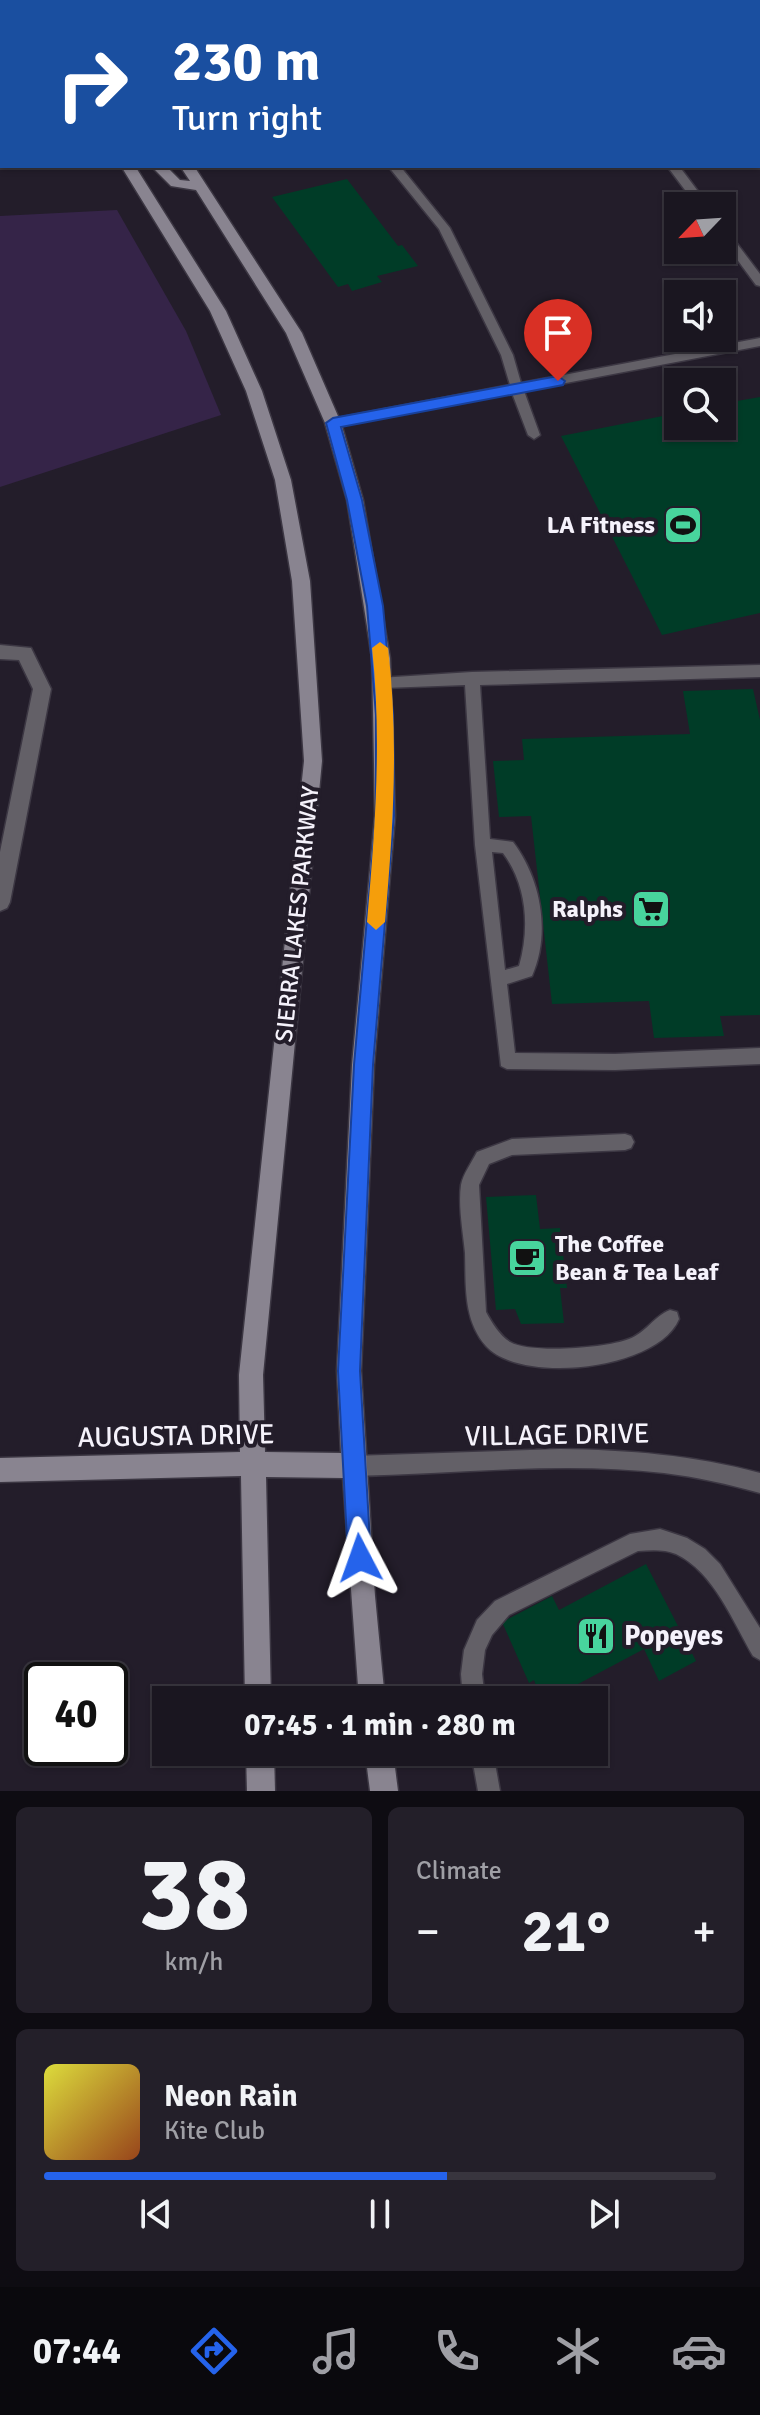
<!DOCTYPE html>
<html lang="en">
<head>
<meta charset="utf-8">
<style>
  body { margin:0; font-family:Signika,sans-serif; background:#231f29; color:#f1f3f6; height:100vh; display:flex; flex-direction:column; font-size:30px; white-space:nowrap }
  * { box-sizing:border-box; margin:0 }
  p { font-size:26px; color:#9f9fa5 }
  .icon { flex:none; width:44px; height:44px; fill:none; stroke:currentColor; stroke-width:2; stroke-linecap:round; stroke-linejoin:round }
  .map { position:relative; height:1791px; overflow:hidden }
  .sheet { display:flex; flex-direction:column; gap:16px; padding:16px; background:#0e0c12; flex:1 }
  .sheet>* { flex:none }
  .hud { position:absolute; left:0px; top:0px; width:760px; height:168px; box-shadow:0 2px 6px #0004,0 0 0 2px #38353e; background:#1a4fa0; color:#fff; overflow:hidden }
  .needle { width:52px; rotate:245deg }
  .tools { position:absolute; left:664px; top:192px; display:grid; gap:16px }
  .tools a { display:grid; place-items:center; width:72px; height:72px; border-radius:0px; background:#1a1620; box-shadow:0 2px 6px #0004,0 0 0 2px #38353e; font-size:40px }
  .speed { position:absolute; left:24px; top:1662px; display:flex; gap:16px; font-size:40px; font-weight:700; text-align:center }
  .speed>* { display:grid; place-content:center; width:104px; height:104px; border-radius:50%; background:#1a1620; box-shadow:0 2px 6px #0004,0 0 0 2px #38353e; line-height:1 }
  .speed .limit { border:4px solid #111; border-radius:12px; background:#fff; color:#111 }
  .pin { position:absolute; display:grid; place-items:center; width:68px; height:68px; color:#fff; margin:-82px -34px; border-radius:50% 50% 50% 0; rotate:-45deg; box-shadow:0 0 8px #0007 }
  .pin .icon { rotate:45deg }
  .me { position:absolute; width:88px; margin:-44px; rotate:356deg; stroke-linejoin:round; filter:drop-shadow(0 0 6px #0008) }
  .turn { display:flex; align-items:center; gap:28px; height:168px; padding:0 40px; font-size:36px }
  .turn .icon { width:104px; height:104px; stroke-width:2.5 }
  .turn b { display:block; font-size:56px; line-height:68px }
  .big { font-size:60px; font-weight:700; line-height:1.1 }
  .sheet .widget { flex:1; display:flex; flex-direction:column; justify-content:center; gap:12px; min-width:0; padding:0 28px; border-radius:12px; background:#231f29 }
  .sheet .dial { align-items:center; gap:0 }
  .dial b { font-size:104px; line-height:1 }
  .song { display:flex; align-items:center; gap:24px }
  .cover { width:96px; height:96px; border-radius:12px; background:linear-gradient(135deg,hsl(60 70% 55%),hsl(20 70% 35%)) }
  .played { height:8px; border-radius:4px; background:linear-gradient(90deg,#2563eb 60%,#38353e 60%) }
  .keys { display:flex; justify-content:space-around; direction:ltr }
  .heat { display:flex; justify-content:space-between; align-items:center; font-size:44px; direction:ltr }
  .sheet .tiles { flex:1; display:grid; gap:16px; grid-template-columns:1fr 1fr }
  .widget:last-child { grid-column:span 2 }
  .trip { position:absolute; left:152px; top:1686px; width:456px; height:80px; border-radius:0px; background:#1a1620; box-shadow:0 2px 6px #0004,0 0 0 2px #38353e; font-weight:700; line-height:80px; text-align:center }
  .tabs { display:flex; height:128px; justify-content:space-around; align-items:center; background:#0a090d; color:#9f9fa5 }
  .tabs .icon { width:56px; height:56px }
  .tabs .active { color:#2563eb }
  .tabs b { font-size:36px; color:#f1f3f6 }
  .map>svg:first-child { display:block }
  .green { fill:#352448 }
  .building { fill:#003c27 }
  .lines { fill:none; stroke-linecap:round; stroke-linejoin:round }
  .lane-casing { stroke:#3c3743; stroke-width:3 }
  .street-casing { stroke:#3c3743; stroke-width:3 }
  .secondary-casing { stroke:#3c3743; stroke-width:3 }
  .highway-casing { stroke:#3c3743; stroke-width:3 }
  .lane { fill:#636067; fill-rule:evenodd }
  .street { fill:#636067; fill-rule:evenodd }
  .secondary { fill:#898490; fill-rule:evenodd }
  .highway { fill:#c1bacc; fill-rule:evenodd }
  .route { fill:#2563eb; stroke:#184099; stroke-width:2 }
  .slow { fill:#f59e0b }
  .labels { text-anchor:middle; dominant-baseline:central; stroke-width:8; stroke-linejoin:round; paint-order:stroke }
  .poi-label { font-size:24px; font-weight:bold; fill:#f5f2fb; stroke:#231d2a; text-anchor:end }
  .street-label { font-size:24px; fill:#f5f2fb; stroke:#231d2a }
  .near-street-label { font-size:28px; fill:#f5f2fb; stroke:#231d2a }
  .near-poi-label { font-size:28px; font-weight:bold; fill:#f5f2fb; stroke:#231d2a; text-anchor:start }
</style>
</head>
<body>
<div class="map">
<svg width="760" height="1791" viewBox="0 0 760 1791">
  <rect width="100%" height="100%" fill="#231d2a"/>
  <polygon class="green" points="117,210 186,331 221,415 0,487 0,216"/>
  <g class="building">
    <polygon points="347,179 398,246 402,245 418,266 377,276 382,282 352,291 348,284 338,287 272,197"/>
    <polygon points="722,392 737,401 760,397 760,613 662,635 561,436 668,415 671,401 678,394 678,426 722,426"/>
    <polygon points="753,689 760,720 760,1015 720,1016 724,1036 654,1038 649,1001 552,1004 531,816 499,817 493,761 524,760 522,739 690,734 683,691"/>
    <polygon points="536,1195 540,1229 560,1228 567,1288 560,1288 564,1323 521,1324 515,1309 496,1310 486,1197"/>
    <polygon points="646,1564 696,1661 659,1681 644,1649 548,1700 543,1688 538,1691 534,1680 529,1683 502,1622 552,1596 559,1610"/>
  </g>
  <g class="lines">
    <g class="lane-casing">
      <g id="lane">
        <polygon points="223,0 240,0 222,2"/>
        <polygon points="257,0 268,0 269,2 258,2"/>
        <polygon points="377,0 388,0 389,2 378,2"/>
        <polygon points="388,166 400,166 450,228 513,355 521,383 760,338 760,346 524,391 540,435 534,439 528,435 512,393 333,427 328,426 328,420 333,419 510,385 501,355 439,229"/>
        <polygon points="667,166 679,166 709,206 697,206"/>
        <polygon points="722,228 726,229 760,274 760,286 756,285 722,239"/>
        <path d="M760 665V677L480 685 490 839 513 842C541 879 551 933 532 976L507 984 515 1053 615 1054 760 1048V1064L615 1070 507 1069 501 1066 475 845 465 685 384 688 379 686 377 682 379 678 472 672ZM492 852 503 853C527 885 530 928 519 966L505 970Z"/>
        <path d="M625 1134 631 1136 634 1142 631 1148 625 1150 512 1155 489 1164 479 1185 486 1312C492 1323 499 1335 510 1342 531 1354 606 1348 629 1339 646 1333 654 1316 670 1310L677 1312 679 1319C658 1370 521 1385 486 1346 463 1320 466 1285 465 1253 463 1231 458 1206 461 1185 463 1174 472 1162 477 1152L512 1139Z"/>
        <path d="M560 1449C629 1450 693 1455 760 1473V1493C728 1484 697 1477 664 1473 562 1461 456 1474 353 1476L346 1473 343 1466 346 1459 353 1456Z"/>
        <path d="M660 1529 687 1538 705 1549 720 1564 760 1628V1660L753 1656C733 1622 714 1572 676 1554 664 1549 651 1550 638 1551L509 1615 492 1635 485 1650 482 1674 485 1700H463L461 1674 464 1650 477 1620 495 1601 630 1534Z"/>
        <polygon points="471,1752 493,1752 500,1791 478,1791"/>
      </g>
    </g>
    <g class="street-casing">
      <polygon id="street" points="0,645 31,648 51,689 10,902 7,908 0,911 0,852 33,689 19,660 0,659"/>
    </g>
    <g class="secondary-casing">
      <g id="secondary">
        <polygon points="14,0 26,0 27,2 15,2"/>
        <polygon points="71,0 83,0 84,2 72,2"/>
        <polygon points="121,166 135,166 226,311 262,391 291,480 310,581 322,761 263,1375 265,1452 341,1453 337,1371 352,1065 375,816 372,658 347,500 325,423 286,333 196,190 171,186 151,166 166,166 180,180 190,181 180,166 194,166 302,333 341,423 363,500 390,658 395,816 374,1065 361,1371 375,1596 385,1700 359,1700 343,1478 266,1477 271,1700 245,1700 241,1476 0,1482 0,1458 240,1452 239,1375 304,761 292,581 275,480 246,391 210,311"/>
        <polygon points="246,1752 274,1752 275,1791 247,1791"/>
        <polygon points="365,1752 393,1752 398,1791 370,1791"/>
      </g>
    </g>
    <g class="highway-casing">
      <g id="highway">
        <polygon points="677,0 692,0 693,2 678,2"/>
        <polygon points="758,63 760,64 760,75 758,74"/>
      </g>
    </g>
    <use href="#lane" class="lane"/>
    <use href="#street" class="street"/>
    <use href="#secondary" class="secondary"/>
    <use href="#highway" class="highway"/>
  </g>
  <polygon class="route" points="558,376 565,381 563,385 341,427 362,500 383,606 393,715 394,816 373,1065 360,1371 371,1558 368,1566 360,1570 352,1566 348,1558 338,1371 354,1065 376,816 376,715 367,606 347,500 326,423 333,418"/>
  <path class="slow" d="M380 642 388 648C399 739 393 831 385 922L376 930 367 922C375 831 382 739 372 648Z"/>
  <defs>
    <g id="stadium-square" transform="scale(2)"><rect x="-9" y="-9" width="18" height="18" rx="4" fill="#48d49d" stroke="#231d2a"/><path d="M0-5a6.5 5 0 1 0 0 10a6.5 5 0 1 0 0-10ZM-3.5-1.8h7v3.6h-7Z" fill="#111"/></g>
    <g id="supermarket-square" transform="scale(2)"><rect x="-9" y="-9" width="18" height="18" rx="4" fill="#48d49d" stroke="#231d2a"/><path d="M-6-5.5h2.5l.6 2H6L4.5 2H-2.5L-4.4-4H-6ZM-1.5 3.2a1.3 1.3 0 1 0 .1 0ZM3 3.2a1.3 1.3 0 1 0 .1 0Z" fill="#111"/></g>
    <g id="cafe-square" transform="scale(2)"><rect x="-9" y="-9" width="18" height="18" rx="4" fill="#48d49d" stroke="#231d2a"/><path d="M-5.5-4.5H6V0H3Q3 3.5 0 3.5H-2.5Q-5.5 3.5-5.5 0ZM3-3.2v2h1.7v-2ZM-6 4.5H4V6H-6Z" fill="#111"/></g>
    <g id="restaurant-square" transform="scale(2)"><rect x="-9" y="-9" width="18" height="18" rx="4" fill="#48d49d" stroke="#231d2a"/><path d="M-5-6h1v4h1v-4h1v4h1v-4h1v5L-1.5 .5V6h-2V.5L-5-1ZM5-6V6H3V1.5H1.5Q1.5-4 5-6Z" fill="#111"/></g>
  </defs>
  <g fill-rule="evenodd">
    <use href="#stadium-square" x="683" y="525"/>
    <use href="#supermarket-square" x="651" y="909"/>
    <use href="#cafe-square" x="527" y="1258"/>
    <use href="#restaurant-square" x="596" y="1636"/>
  </g>
  <g class="labels">
    <g class="poi-label">
      <text x="655" y="525">LA Fitness</text>
      <text x="623" y="909">Ralphs</text>
      <text x="555" y="1244" text-anchor="start">The Coffee<tspan x="555" dy="28">Bean &amp; Tea Leaf</tspan></text>
    </g>
    <g class="street-label">
      <text transform="translate(297 914) rotate(-84)">SIERRA LAKES PARKWAY</text>
    </g>
    <g class="near-street-label">
      <text transform="translate(557 1435) rotate(-1)">VILLAGE DRIVE</text>
      <text transform="translate(176 1436) rotate(-1)">AUGUSTA DRIVE</text>
    </g>
    <g class="near-poi-label">
      <text x="624" y="1636">Popeyes</text>
    </g>
  </g>
</svg>
<div class="tools">
<a><svg class="needle" viewBox="-14 -14 28 28"><path d="M0-13l5 13h-10z" fill="#e53935"/><path d="M0 13l5-13h-10z" fill="#9f9fa5"/></svg></a>
<a><svg class="icon" aria-label="sound" viewBox="0 0 24 24"><path d="M4 9h4l5-4v14l-5-4H4zM17 9q2 3 0 6"/></svg></a>
<a><svg class="icon" aria-label="search" viewBox="0 0 24 24"><circle cx="10" cy="10" r="6"/><path d="M15 15l6 6"/></svg></a>
</div>
<div class="speed"><div class="limit">40</div></div>
<div class="pin" style="left:558px;top:381px;background:#d93025"><svg class="icon" aria-label="arrive" viewBox="0 0 24 24"><path d="M6 21V4h12l-3 4 3 4H6"/></svg></div>
<svg class="me" style="left:360px;top:1558px" viewBox="-20 -20 40 40"><path d="M0-17L14 15 0 8-14 15z" fill="#2563eb" stroke="#fff" stroke-width="4"/></svg>
<div class="trip">07:45 · 1 min · 280 m</div>
<div class="hud">
<div class="turn"><svg class="icon" aria-label="right" viewBox="0 0 24 24"><path d="M7 20v-9h11M14 6l5 5-5 5"/></svg><div><b>230 m</b>Turn right</div></div>
</div>
</div>
<section class="sheet">
<div class="tiles">
<div class="widget dial"><b>38</b><p>km/h</p></div>
<div class="widget"><p>Climate</p>
<div class="heat"><a>−</a><b class="big">21°</b><a>+</a></div>
</div>
<div class="widget">
<div class="song"><i class="cover"></i><div><b>Neon Rain</b><p>Kite Club</p></div></div>
<div class="played"></div>
<div class="keys"><svg class="icon" aria-label="previous" viewBox="0 0 24 24"><path d="M18 5L8 12l10 7zM5 5v14"/></svg><svg class="icon" aria-label="pause" viewBox="0 0 24 24"><path d="M8 5v14M16 5v14"/></svg><svg class="icon" aria-label="next" viewBox="0 0 24 24"><path d="M6 5l10 7-10 7zM19 5v14"/></svg></div>
</div>
</div>
</section>
<nav class="tabs">
<b>07:44</b>
<svg class="icon active" aria-label="directions" viewBox="0 0 24 24"><path d="M12 3l9 9-9 9-9-9zM9 14v-3h6M13 9l2 2-2 2"/></svg>
<svg class="icon" aria-label="music" viewBox="0 0 24 24"><path d="M9 18V5l10-2v13"/><circle cx="6" cy="18" r="3"/><circle cx="16" cy="16" r="3"/></svg>
<svg class="icon" aria-label="phone" viewBox="0 0 24 24"><path d="M5 4h4l2 5-3 2q2 4 5 5l2-3 5 2v4C11 20 4 13 5 4z"/></svg>
<svg class="icon" aria-label="climate" viewBox="0 0 24 24"><path d="M12 3v18M4 7l16 10M4 17L20 7"/></svg>
<svg class="icon" aria-label="car" viewBox="0 0 24 24"><path d="M5 17H2v-5l4-1 3-4h7l3 4 3 1v5h-3M9 17h6M6 11h13"/><circle cx="7" cy="17" r="2"/><circle cx="17" cy="17" r="2"/></svg>
</nav>
</body>
</html>
